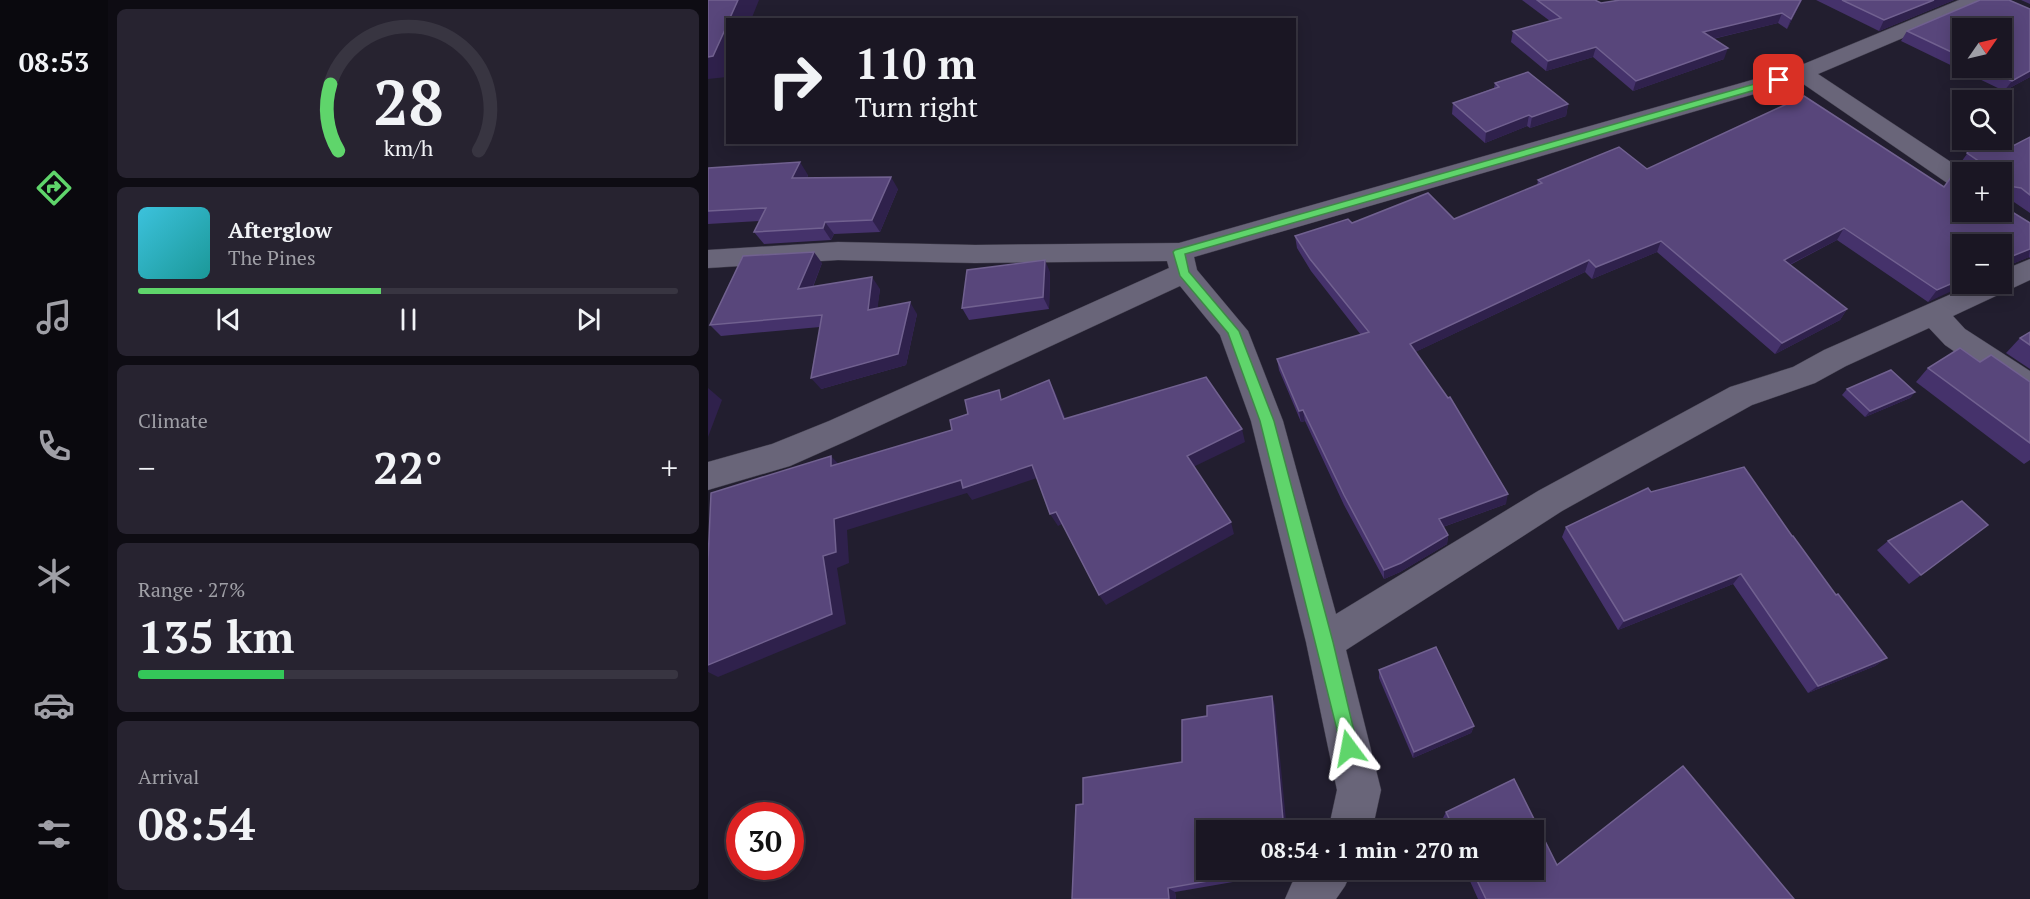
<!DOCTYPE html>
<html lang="en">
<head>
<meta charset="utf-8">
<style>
  body { margin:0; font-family:"PT Serif",serif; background:#272330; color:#f1f3f6; height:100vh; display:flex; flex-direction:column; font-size:22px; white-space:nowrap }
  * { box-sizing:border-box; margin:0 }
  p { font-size:20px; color:#9f9fa6 }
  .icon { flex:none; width:33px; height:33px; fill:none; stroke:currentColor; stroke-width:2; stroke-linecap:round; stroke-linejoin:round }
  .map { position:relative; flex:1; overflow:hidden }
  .drawer { display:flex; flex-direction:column; gap:9px; padding:9px; background:#0e0c13; width:600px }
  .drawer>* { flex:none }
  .hud { position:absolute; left:18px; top:18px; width:570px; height:126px; border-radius:0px; box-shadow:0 3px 15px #0003,0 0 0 2px #383541; background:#1a1623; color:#f1f3f6; overflow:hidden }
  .needle { width:39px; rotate:56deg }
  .controls { position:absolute; left:1244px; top:18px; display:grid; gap:12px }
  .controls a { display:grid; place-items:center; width:60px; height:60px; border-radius:0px; background:#1a1623; box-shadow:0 3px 15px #0003,0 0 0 2px #383541; font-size:30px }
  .speed { position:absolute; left:18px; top:802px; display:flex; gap:12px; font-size:30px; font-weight:700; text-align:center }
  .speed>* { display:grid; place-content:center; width:78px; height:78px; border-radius:50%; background:#1a1623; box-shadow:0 3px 15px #0003,0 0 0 2px #383541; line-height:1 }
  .speed .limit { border:9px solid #d22; background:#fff; color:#111 }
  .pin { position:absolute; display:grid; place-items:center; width:51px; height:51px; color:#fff; margin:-26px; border-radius:12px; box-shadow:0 3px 9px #0006 }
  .me { position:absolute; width:66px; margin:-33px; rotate:347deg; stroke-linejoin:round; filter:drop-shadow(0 0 4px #0008) }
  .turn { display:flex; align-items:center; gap:21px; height:126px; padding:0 30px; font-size:27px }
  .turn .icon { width:78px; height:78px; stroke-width:2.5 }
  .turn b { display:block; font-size:42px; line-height:51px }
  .big { font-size:45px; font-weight:700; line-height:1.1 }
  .drawer .widget { flex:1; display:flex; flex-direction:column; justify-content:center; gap:9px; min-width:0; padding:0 21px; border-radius:9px; background:#272330 }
  .drawer .dial { align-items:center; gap:0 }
  .dial svg { height:156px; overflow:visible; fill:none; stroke:#383541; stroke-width:7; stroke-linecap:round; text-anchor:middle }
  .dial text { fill:#f1f3f6; stroke:none }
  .song { display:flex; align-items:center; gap:18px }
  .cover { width:72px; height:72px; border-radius:9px; background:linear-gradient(135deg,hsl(190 70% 55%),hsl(180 70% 35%)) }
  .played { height:6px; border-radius:3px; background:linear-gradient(90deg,#5fd56b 45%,#383541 45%) }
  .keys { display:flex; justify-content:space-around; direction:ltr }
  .heat { display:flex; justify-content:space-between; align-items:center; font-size:33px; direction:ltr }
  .charge { height:9px; border-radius:4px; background:linear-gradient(90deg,#34c759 27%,#383541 0) }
  .trip { position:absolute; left:488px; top:820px; width:348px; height:60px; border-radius:0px; background:#1a1623; box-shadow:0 3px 15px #0003,0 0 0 2px #383541; font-weight:700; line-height:60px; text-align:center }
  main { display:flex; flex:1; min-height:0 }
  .tab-bar { display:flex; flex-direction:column; width:108px; justify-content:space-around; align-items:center; background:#0a090e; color:#9f9fa6 }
  .tab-bar .icon { width:42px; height:42px }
  .tab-bar .selected { color:#5fd56b }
  .tab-bar b { font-size:27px; color:#f1f3f6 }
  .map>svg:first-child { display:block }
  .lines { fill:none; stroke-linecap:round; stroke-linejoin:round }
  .minor-casing { stroke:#3f3c4a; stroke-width:1 }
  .minor { fill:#696579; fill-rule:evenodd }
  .wall { fill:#45326b; fill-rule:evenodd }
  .shaded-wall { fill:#2f214c }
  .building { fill:#58467b; stroke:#716190; stroke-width:1.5 }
  .route { fill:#5fd56b; stroke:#3e8a46; stroke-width:1.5 }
</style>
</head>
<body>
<main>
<nav class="tab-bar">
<b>08:53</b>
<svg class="icon selected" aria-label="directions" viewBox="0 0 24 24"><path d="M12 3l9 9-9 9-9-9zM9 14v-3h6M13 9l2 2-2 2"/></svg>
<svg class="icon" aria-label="music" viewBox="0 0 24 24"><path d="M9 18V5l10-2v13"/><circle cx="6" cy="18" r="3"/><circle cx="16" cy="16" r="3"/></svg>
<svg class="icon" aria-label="phone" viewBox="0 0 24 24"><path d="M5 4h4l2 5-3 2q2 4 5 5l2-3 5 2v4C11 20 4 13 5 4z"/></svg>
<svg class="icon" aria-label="climate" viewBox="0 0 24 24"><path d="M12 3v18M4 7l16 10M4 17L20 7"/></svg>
<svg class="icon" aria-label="car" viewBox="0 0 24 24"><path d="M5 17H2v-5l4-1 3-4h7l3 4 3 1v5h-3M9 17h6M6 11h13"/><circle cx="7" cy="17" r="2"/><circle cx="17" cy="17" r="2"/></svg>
<svg class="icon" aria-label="filters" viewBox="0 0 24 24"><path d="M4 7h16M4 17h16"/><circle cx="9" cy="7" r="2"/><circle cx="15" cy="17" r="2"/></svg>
</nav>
<section class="drawer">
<div class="widget dial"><svg viewBox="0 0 100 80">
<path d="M14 69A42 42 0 1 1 86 69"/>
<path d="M14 69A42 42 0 0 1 10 35" stroke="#5fd56b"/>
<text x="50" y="56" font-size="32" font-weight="700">28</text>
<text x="50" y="72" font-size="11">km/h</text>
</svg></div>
<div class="widget">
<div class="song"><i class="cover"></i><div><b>Afterglow</b><p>The Pines</p></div></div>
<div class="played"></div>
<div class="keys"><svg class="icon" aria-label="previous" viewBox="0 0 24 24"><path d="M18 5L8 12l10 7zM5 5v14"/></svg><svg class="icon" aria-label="pause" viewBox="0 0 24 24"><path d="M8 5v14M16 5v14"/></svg><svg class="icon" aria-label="next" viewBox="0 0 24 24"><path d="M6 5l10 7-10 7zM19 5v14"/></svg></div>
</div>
<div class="widget"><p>Climate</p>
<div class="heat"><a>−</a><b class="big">22°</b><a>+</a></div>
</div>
<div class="widget"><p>Range · 27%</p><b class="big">135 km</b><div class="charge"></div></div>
<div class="widget"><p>Arrival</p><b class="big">08:54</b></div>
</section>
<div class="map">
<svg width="1322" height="899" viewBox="0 0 1322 899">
  <rect width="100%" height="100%" fill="#221e2f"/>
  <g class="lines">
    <g class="minor-casing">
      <g id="minor">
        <polygon points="1251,0 1278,0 1275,4 1110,74 1258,172 1254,172 1254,189 1245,187 1091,81 486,257 489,270 540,331 575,421 628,614 830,491 1022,387 1085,367 1116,350 1266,284 1293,284 1293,271 1322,259 1322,280 1245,316 1257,329 1322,371 1322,399 1311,396 1237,345 1221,328 1138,366 1107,383 1044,405 854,511 638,650 673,790 664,831 620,831 629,790 598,642 543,421 512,335 472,286 143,439 82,466 0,490 0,462 64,444 121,421 461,268 459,261 267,263 130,260 0,268 0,250 130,242 267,245 471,243 1086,68"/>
        <polygon points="593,870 644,870 637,886 628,899 577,899 584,883"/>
      </g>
    </g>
    <use href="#minor" class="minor"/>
  </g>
  <g class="wall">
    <polygon points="814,0 887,0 893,3 912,0 1094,0 1079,29 1070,23 1005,39 1016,59 925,91 885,57 838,71 803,42 805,31 842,21"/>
    <polygon points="1108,0 1246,0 1171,31"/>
    <path d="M1272 0H1301L1322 9V77L1296 91 1193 41 1199 31ZM1254 28H1293V68H1254Z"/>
    <polygon points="1313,0 1322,0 1322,4"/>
    <polygon points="787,83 860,104 858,116 822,128 819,126 777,143 744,114 745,103 786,88"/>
    <polygon points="1322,137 1322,213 1303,200 1299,199 1294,205 1322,223 1322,258 1321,257 1299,266 1293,273 1293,244 1254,284 1220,302 1129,240 1082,265 1139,309 1132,320 1067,354 949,252 884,279 877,272 707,352 798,504 735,527 740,535 739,544 692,572 676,579 636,505 597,421 593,422 571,370 569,359 653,335 603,271 589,248 587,236 644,223 746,219 829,186 830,180 939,169 1236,187 1293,212 1293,172 1258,172 1259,171 1251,165 1269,140 1303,147"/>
    <polygon points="0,168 100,175 99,178 190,189 172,232 126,234 123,240 56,244 46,232 51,221 0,224"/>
    <polygon points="114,263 105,287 172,289 169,308 209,314 198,365 113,389 112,327 13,336 2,325"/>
    <polygon points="342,272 341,309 261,320 254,308"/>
    <polygon points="1322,332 1322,369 1298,353 1312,338"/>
    <polygon points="1272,362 1322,382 1322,460 1316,464 1208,382 1220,368"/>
    <polygon points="1139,389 1207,392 1202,398 1157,417 1134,395"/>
    <polygon points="943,492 1084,536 1128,595 1179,658 1167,666 1100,693 1025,584 910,630 854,537 858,527"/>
    <polygon points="1280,525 1201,584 1169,550 1180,541"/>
    <polygon points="671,670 766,726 763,733 705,758 671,678"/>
    <polygon points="567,706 498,870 582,870 582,872 467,892 468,899 375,804 474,762"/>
    <polygon points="975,766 1086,899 770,899 757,870 825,870 825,831 740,831 734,820 738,812 806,779 849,865"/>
  </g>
  <g class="shaded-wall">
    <polygon points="30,0 51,0 43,20 21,20"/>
    <polygon points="1093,0 1094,0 1079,29 1083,19"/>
    <polygon points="1226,0 1246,0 1171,31 1176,20"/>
    <polygon points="1074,13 1070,23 991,42 995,32"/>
    <polygon points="20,23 20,76 19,77 0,79 0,57"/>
    <polygon points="888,47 885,57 838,71 840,61"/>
    <polygon points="1020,48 1016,59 925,91 928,81"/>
    <polygon points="1322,71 1322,77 1296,91 1304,81"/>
    <polygon points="860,104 858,116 822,128 824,117"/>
    <polygon points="821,115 819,126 777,143 778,132"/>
    <polygon points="92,162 100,175 93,190 84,178"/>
    <polygon points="183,177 190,189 172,232 164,220"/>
    <polygon points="117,222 126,234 123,240 115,228"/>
    <polygon points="1136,228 1129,240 1069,271 1076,260"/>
    <polygon points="953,241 949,252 884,279 888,267"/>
    <polygon points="1322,249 1321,257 1299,266 1301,264 1302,257"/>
    <polygon points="106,252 114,263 99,301 90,289"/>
    <polygon points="337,260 342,272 341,309 335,297"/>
    <polygon points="881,260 877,272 701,355 702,344"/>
    <polygon points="164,277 172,289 168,321 160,310"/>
    <polygon points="1254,279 1254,284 1259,284 1220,302 1229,290"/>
    <polygon points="202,302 209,314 198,365 113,389 103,378"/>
    <polygon points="1139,309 1132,320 1067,354 1074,343"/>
    <polygon points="341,380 348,394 363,432 356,419"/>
    <polygon points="0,388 14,400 0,437"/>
    <polygon points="1207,392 1202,398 1157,417 1162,411"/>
    <polygon points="595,410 597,421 593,422 591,411"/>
    <polygon points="534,429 537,442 483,468 479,456"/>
    <polygon points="123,456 135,469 123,466"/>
    <polygon points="324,465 332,477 264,500 259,493 139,530 141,563 129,568 138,624 10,677 0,672 0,665 115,556 126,519 253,480"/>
    <polygon points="800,494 798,504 729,529 731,519"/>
    <polygon points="348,512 356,523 350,526 342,514"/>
    <polygon points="523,522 526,534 398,605 391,595"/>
    <polygon points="740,535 739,544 692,572 676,579 676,570"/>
    <polygon points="1033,574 1025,584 910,630 916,621"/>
    <polygon points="1179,658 1167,666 1100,693 1110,686"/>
    <polygon points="564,696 567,706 579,831 576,831"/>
    <polygon points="766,726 763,733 705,758 706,752"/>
    <polygon points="460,888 467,892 468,899 461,899"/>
  </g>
  <g class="building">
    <polygon points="0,0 30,0 21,20 20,20 20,23 5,56 0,57"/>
    <polygon points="829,0 887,0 893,3 912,0 1093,0 1083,19 1074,13 995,32 1020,48 928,81 888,47 840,61 805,31 853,18"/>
    <polygon points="1134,0 1226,0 1176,20"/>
    <polygon points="1272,0 1301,0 1322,9 1322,71 1304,81 1275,68 1293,68 1293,28 1254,28 1254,57 1199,31"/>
    <polygon points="820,72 860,104 824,117 821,115 778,132 745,103 791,87 787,83"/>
    <polygon points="1096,96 1236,187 1246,173 1254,178 1254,212 1293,212 1293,205 1322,223 1322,249 1302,257 1301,264 1294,260 1293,261 1293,244 1254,244 1254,279 1229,290 1136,228 1076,260 1139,309 1074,343 953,241 888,267 881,260 702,344 740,398 742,397 800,494 731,519 740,535 693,563 676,570 636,495 595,410 591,411 569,359 661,332 602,259 587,236 640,219 644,223 720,193 746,219 834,183 830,180 911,147 939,169"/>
    <polygon points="1322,137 1322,195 1313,188 1301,186 1300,198 1293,198 1293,172 1264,172 1265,162 1269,160 1259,153 1269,140 1289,140 1303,147"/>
    <polygon points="92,162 84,178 183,177 164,220 117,222 115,228 46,232 58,208 0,211 0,168"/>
    <polygon points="106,252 90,289 164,277 160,310 202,302 190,354 103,378 114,315 2,325 35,256"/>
    <polygon points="337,260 335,297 254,308 259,270"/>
    <polygon points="1322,332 1322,345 1312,338"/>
    <polygon points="1252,348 1272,362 1283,355 1322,382 1322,443 1220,368"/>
    <polygon points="1183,370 1207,392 1162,411 1139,389"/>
    <polygon points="498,377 534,429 479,456 523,522 391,595 348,512 342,514 324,465 255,488 253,480 126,519 128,552 115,556 124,614 0,665 0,561 3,493 123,456 123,466 244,430 242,420 260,414 257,400 291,390 293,400 341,380 356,419"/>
    <polygon points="1036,467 1084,536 1085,536 1128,595 1130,594 1179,658 1110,686 1033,574 916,621 858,527 940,488 943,492"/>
    <polygon points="1254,501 1280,525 1213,575 1180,541"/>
    <polygon points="728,647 766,726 706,752 671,670"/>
    <polygon points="564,696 576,831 498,831 498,870 562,870 460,888 461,899 364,899 368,805 375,804 375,778 474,762 474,720 499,716 499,706"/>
    <polygon points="975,766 1086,899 778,899 764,870 825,870 825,831 747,831 738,812 806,779 849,865"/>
  </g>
  <polygon class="route" points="1071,77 1076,80 1075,82 477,254 481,272 531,331 566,421 625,642 650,748 647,754 641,756 635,754 552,421 520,333 472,276 465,252 467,250"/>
</svg>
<div class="controls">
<a><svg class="needle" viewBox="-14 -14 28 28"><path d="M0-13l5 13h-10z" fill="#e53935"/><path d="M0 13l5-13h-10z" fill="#9f9fa6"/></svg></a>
<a><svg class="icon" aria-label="search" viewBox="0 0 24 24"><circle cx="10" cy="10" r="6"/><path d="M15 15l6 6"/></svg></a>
<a>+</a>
<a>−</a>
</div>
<div class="speed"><div class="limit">30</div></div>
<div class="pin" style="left:1071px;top:80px;background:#d93025"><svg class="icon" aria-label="arrive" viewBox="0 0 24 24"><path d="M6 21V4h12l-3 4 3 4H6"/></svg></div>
<svg class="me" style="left:641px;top:748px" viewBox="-20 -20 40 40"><path d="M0-17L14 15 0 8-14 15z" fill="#5fd56b" stroke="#fff" stroke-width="4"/></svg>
<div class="trip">08:54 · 1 min · 270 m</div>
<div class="hud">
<div class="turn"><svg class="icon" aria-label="right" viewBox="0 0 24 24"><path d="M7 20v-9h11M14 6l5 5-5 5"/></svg><div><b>110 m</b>Turn right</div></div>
</div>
</div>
</main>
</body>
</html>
